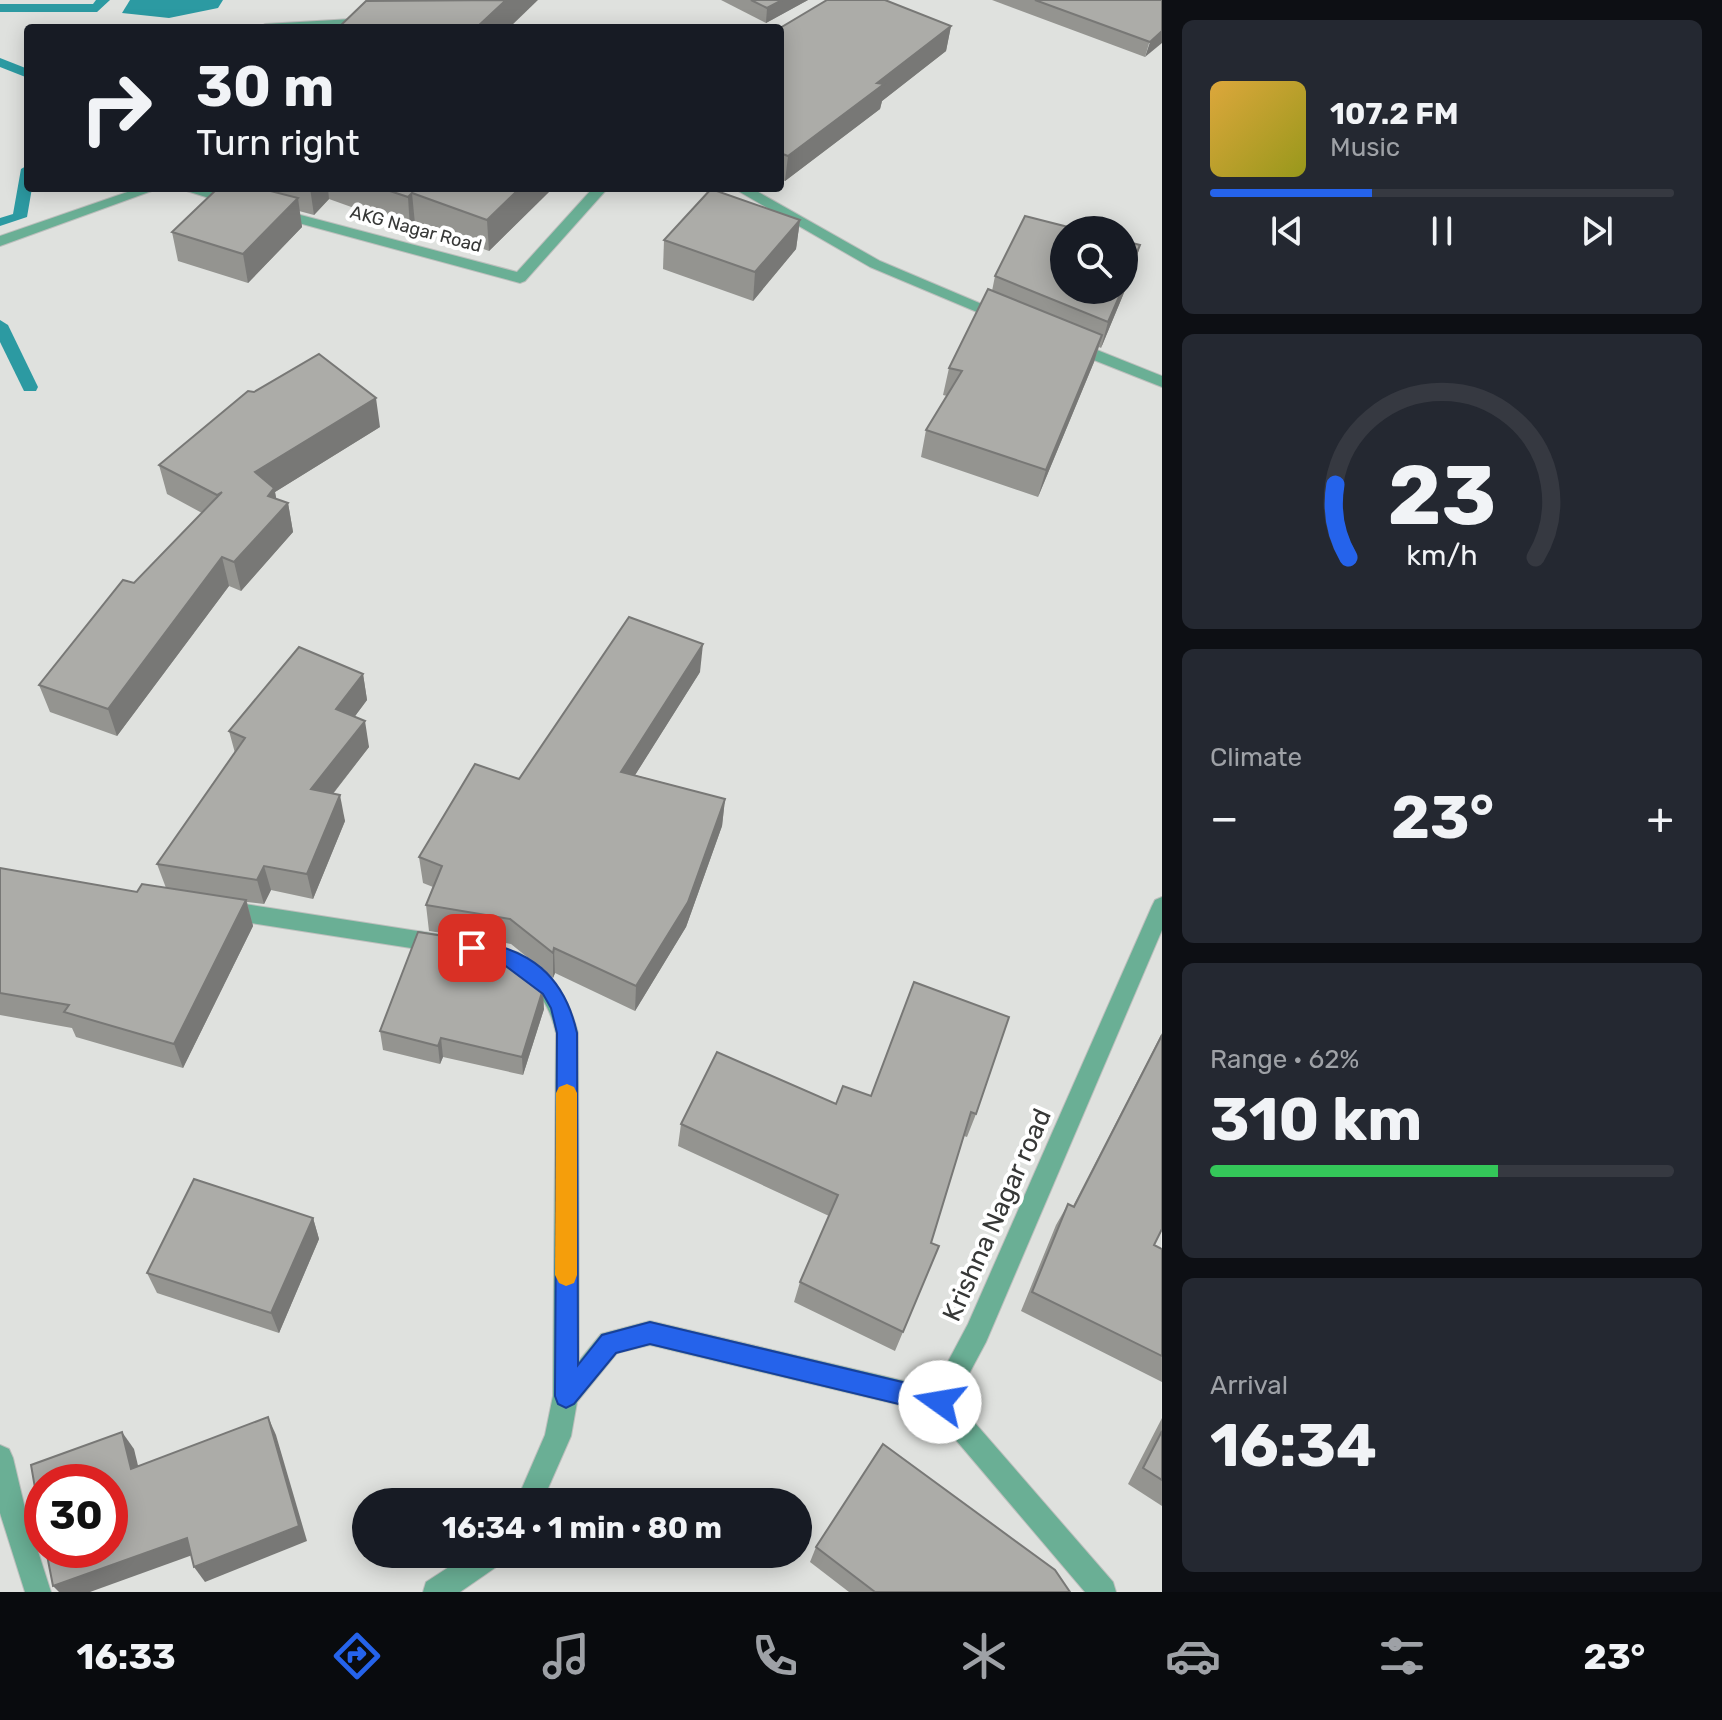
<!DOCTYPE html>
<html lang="en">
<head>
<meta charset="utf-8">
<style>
  body { margin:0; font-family:Rubik,sans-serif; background:#242831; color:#f1f3f6; height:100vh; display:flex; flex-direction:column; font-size:30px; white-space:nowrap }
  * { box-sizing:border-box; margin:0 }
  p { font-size:26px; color:#9ea1a6 }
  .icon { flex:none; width:44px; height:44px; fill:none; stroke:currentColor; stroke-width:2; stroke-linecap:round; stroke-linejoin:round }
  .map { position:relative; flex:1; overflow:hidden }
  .details { display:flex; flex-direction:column; gap:20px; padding:20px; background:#0d0f14; width:560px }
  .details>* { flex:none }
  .top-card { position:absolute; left:24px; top:24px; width:760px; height:168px; border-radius:8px; box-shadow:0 4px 20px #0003; background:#171b24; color:#f1f3f6; overflow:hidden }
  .tools { position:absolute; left:1050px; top:216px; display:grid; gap:16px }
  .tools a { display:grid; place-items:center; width:88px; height:88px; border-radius:50%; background:#171b24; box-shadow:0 4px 20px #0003; font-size:40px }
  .speed { position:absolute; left:24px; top:1464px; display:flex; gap:16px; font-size:40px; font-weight:700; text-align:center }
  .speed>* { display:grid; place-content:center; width:104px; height:104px; border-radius:50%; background:#171b24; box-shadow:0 4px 20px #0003; line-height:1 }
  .speed .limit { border:12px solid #d22; background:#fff; color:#111 }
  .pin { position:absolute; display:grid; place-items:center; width:68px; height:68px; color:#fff; margin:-34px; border-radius:16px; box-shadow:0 4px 12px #0006 }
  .me { position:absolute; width:88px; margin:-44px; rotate:283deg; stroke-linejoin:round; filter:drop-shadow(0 0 6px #0008) }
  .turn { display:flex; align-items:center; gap:28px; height:168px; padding:0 40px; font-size:36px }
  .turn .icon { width:104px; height:104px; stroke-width:2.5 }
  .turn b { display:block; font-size:56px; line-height:68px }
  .big { font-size:60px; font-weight:700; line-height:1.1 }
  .details .card { flex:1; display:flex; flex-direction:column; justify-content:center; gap:12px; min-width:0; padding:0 28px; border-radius:12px; background:#242831 }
  .details .dial { align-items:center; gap:0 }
  .dial svg { height:208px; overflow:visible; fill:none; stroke:#363941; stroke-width:7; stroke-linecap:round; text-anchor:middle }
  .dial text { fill:#f1f3f6; stroke:none }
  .song { display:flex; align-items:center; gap:24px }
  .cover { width:96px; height:96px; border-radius:12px; background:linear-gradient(135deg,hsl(40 70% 55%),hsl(60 70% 35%)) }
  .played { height:8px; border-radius:4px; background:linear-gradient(90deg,#2563eb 35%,#363941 35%) }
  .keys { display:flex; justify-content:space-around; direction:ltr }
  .heat { display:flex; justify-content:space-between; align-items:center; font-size:44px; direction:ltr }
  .charge { height:12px; border-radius:6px; background:linear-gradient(90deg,#34c759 62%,#363941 0) }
  .trip { position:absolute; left:352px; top:1488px; width:460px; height:80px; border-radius:40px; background:#171b24; box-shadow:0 4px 20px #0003; font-weight:700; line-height:80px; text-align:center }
  .tab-bar { display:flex; height:128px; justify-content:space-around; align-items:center; background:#090b0e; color:#9ea1a6 }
  .tab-bar .icon { width:56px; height:56px }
  .tab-bar .selected { color:#2563eb }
  .tab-bar b { font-size:36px; color:#f1f3f6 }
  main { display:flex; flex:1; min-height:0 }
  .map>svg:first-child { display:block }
  .water { fill:#2c9aa2 }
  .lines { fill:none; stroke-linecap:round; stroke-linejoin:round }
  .stream { fill:#2c9aa2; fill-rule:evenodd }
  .minor-casing { stroke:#bdbfbd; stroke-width:2 }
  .minor { fill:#6aaf95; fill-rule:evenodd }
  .wall { fill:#949490 }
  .shaded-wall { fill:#787876 }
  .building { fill:#acaca8; stroke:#787876; stroke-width:2 }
  .route { fill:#2563eb; stroke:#184099; stroke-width:2 }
  .slow { fill:#f59e0b }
  .labels { text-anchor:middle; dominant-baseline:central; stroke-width:8; stroke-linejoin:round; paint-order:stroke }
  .far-street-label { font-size:18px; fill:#373837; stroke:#fff }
  .near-street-label { font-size:26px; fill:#373837; stroke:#fff }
</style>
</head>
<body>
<main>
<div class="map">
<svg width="1162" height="1592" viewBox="0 0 1162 1592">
  <rect width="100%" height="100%" fill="#dfe1de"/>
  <polygon class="water" points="130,0 223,0 218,8 169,18 122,13"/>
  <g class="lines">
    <g class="stream">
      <polygon points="96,0 110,0 97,12 0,12 0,4 93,4"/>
      <polygon points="0,58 28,69 28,78 0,67"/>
      <polygon points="28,165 28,188 32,188 27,217 0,226 0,218 13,214 21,169"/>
      <polygon points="0,320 8,325 38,387 36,391 24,391 22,387 0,342"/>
    </g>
    <g class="minor-casing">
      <g id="minor">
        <polygon points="369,18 374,19 374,25 258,28 265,24"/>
        <polygon points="139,188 160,188 0,246 0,236"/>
        <polygon points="177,188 201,188 242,202 235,206"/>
        <polygon points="593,188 608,188 525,281 520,283 269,215 267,212 274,208 517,272"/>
        <polygon points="733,188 751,188 880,261 1010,316 1002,321 996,320 870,267"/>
        <polygon points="1072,340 1162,376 1162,387 1066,349 1064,345"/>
        <path d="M1162 897V930L986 1342 955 1400 1113 1582 1116 1592H1085L933 1413 650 1345 617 1353 577 1402 571 1436 542 1502H516L545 1435 553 1396 556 1033C551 1011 543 996 526 982 517 975 506 969 501 959L504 953C517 948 523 955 533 963 558 982 570 1003 578 1033L579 1361 601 1334 650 1321 934 1388 968 1324 1152 906 1155 900Z"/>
        <polygon points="225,901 443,935 451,938 454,944 451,950 443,953 225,919 218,916 214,910 218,904"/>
        <polygon points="0,1445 9,1449 13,1458 27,1517 51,1592 25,1592 0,1513"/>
        <polygon points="469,1554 506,1554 502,1563 460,1592 423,1592 426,1582"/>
      </g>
    </g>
    <use href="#minor" class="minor"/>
  </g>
  <g class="wall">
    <polygon points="721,0 808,0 766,23"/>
    <polygon points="992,0 1162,0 1145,57"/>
    <polygon points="951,26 946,51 882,101 880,109 785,181 780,179 780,28"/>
    <polygon points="218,188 553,188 489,251 415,224 410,228 329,199 314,215 299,211 302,227 248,283 178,261 172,232"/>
    <polygon points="800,220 796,249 753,301 663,269 664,240"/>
    <polygon points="1133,271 1101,348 1099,347 1094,362 1038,497 921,457 926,430 947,396 943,395 949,368 992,291 995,276"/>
    <polygon points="380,427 275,492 276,499 288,503 293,532 241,591 229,586 117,736 50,712 39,685 202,513 167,494 159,465"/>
    <polygon points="700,672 635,775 725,799 722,826 686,927 635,1011 555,973 553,978 511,944 429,931 426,905 433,887 423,883 419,857 519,779"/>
    <polygon points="363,674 367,700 355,716 369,747 333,794 345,821 313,899 271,890 264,904 247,902 253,926 183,1068 76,1037 72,1028 0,1015 0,868 137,892 166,888 157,864 235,753 229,731"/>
    <polygon points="914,982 976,1114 967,1137 964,1136 931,1243 939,1246 895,1351 794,1302 800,1282 829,1216 678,1146 681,1124 836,1104 871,1096"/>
    <polygon points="544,1009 523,1075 443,1057 440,1064 383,1050 380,1031"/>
    <polygon points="1162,1033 1162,1229 1154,1245 1162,1249 1162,1382 1021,1311 1056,1225 1068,1204 1073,1206"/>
    <polygon points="313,1218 319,1239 279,1333 157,1293 147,1273"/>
    <polygon points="1162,1418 1162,1506 1128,1484"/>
    <polygon points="816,1547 1070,1592 849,1592 810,1562"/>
  </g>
  <g class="shaded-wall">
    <polygon points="506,0 538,0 509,28 476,28"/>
    <polygon points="782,0 808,0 766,23 767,8"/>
    <polygon points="951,26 946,51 882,101 880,109 785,181 788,156 877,83"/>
    <polygon points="1162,31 1162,43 1145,57 1150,42"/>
    <polygon points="310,188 328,188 329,199 314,215"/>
    <polygon points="520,188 553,188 489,251 487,220"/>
    <polygon points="412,193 415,224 410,228 408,197"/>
    <polygon points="298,198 302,227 248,283 243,254"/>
    <polygon points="800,220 796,249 753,301 755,272"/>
    <polygon points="1140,245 1133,271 1101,348 1108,322 1122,290 1124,290 1124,284"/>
    <polygon points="1102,335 1094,362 1038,497 1046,470"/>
    <polygon points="376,398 380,427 275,492 279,513 288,503 293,532 241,591 234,562 255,472"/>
    <polygon points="222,557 229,586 117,736 108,709"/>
    <polygon points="703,644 700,672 620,799 621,772"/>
    <polygon points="363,674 367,700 341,735 336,709"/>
    <polygon points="365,721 369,747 316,815 311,789"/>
    <polygon points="340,795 345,821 313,899 307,874"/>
    <polygon points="725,799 722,826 686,927 635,1011 636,986"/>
    <polygon points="264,866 271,890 264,904 257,880"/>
    <polygon points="246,900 253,926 183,1068 174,1044"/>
    <polygon points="554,948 555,973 553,978 553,953"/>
    <polygon points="543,989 544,1009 523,1075 522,1057"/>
    <polygon points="441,1038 443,1057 440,1064 438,1046"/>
    <polygon points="313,1218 319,1239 279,1333 271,1313"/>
    <polygon points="268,1417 276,1435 307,1541 205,1582 194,1567"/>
    <polygon points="122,1432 134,1449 143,1486 131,1469"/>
    <polygon points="187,1538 198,1553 90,1592 59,1592 53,1586"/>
  </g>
  <g class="building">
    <polygon points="506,0 476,28 338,28 366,1"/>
    <polygon points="751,0 782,0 767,8"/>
    <polygon points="827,0 885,0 951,26 877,83 884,84 788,156 780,153 780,28"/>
    <polygon points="1035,0 1162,0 1162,31 1150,42"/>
    <polygon points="218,188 259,188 298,198 243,254 172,232"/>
    <polygon points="381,188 520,188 487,220 412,193 408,197"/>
    <polygon points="711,189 800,220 755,272 664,240"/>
    <polygon points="1025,216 1080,230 1064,230 1064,290 1122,290 1108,322 995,276"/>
    <polygon points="1124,241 1140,245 1124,284"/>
    <polygon points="988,289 1102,335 1046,470 926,430 962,371 949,368"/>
    <polygon points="319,354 376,398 255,472 274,488 268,496 288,503 234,562 222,557 108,709 39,685 123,580 134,583 222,492 217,495 159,465 248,391 254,392"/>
    <polygon points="629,617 703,644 621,772 725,799 688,902 636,986 554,948 553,953 510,919 426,905 442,866 419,857 475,764 519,779"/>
    <polygon points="299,647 363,674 336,709 365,721 311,789 340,795 307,874 264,866 257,880 157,864 245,738 229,731"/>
    <polygon points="0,868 137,892 142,884 246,900 174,1044 64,1012 69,1005 0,993"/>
    <polygon points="418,932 495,944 532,974 543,989 522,1057 441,1038 438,1046 380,1031"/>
    <polygon points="914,982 1009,1017 976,1114 971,1112 931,1243 939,1246 903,1332 800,1282 838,1195 681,1124 717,1052 836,1104 843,1086 871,1096"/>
    <polygon points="1162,1035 1162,1229 1154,1245 1162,1249 1162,1356 1032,1292 1068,1204 1074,1207"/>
    <polygon points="194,1179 313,1218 271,1313 147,1273"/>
    <polygon points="268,1417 299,1526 194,1567 187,1538 53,1586 46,1550 110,1550 110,1482 42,1482 42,1528 31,1465 122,1432 131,1469"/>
    <polygon points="1162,1431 1162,1480 1143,1468"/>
    <polygon points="883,1444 1055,1570 1070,1592 875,1592 816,1547"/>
  </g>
  <path class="route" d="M472 940C530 949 564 975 577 1033L578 1365 602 1335 650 1322 940 1391 948 1394 951 1402 948 1410 940 1414 650 1344 616 1353 574 1404 566 1408 558 1404 555 1396 557 1033 551 1008 543 994 499 961 465 954 462 948 465 942Z"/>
  <polygon class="slow" points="567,1084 574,1087 577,1093 577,1275 574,1283 566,1286 559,1283 555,1275 556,1093 559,1087"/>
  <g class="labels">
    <g class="far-street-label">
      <text transform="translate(416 229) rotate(15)">AKG Nagar Road</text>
    </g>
    <g class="near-street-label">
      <text transform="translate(997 1215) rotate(-66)">Krishna Nagar road</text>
    </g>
  </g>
</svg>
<div class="tools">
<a><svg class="icon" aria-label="search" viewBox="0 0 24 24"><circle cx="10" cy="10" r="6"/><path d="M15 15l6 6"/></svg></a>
</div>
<div class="speed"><div class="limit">30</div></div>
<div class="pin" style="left:472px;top:948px;background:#d93025"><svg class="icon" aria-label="arrive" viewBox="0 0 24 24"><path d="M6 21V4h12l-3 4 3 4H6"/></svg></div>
<svg class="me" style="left:940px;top:1402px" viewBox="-20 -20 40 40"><circle r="19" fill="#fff"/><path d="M0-13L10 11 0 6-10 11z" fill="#2563eb"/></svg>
<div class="trip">16:34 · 1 min · 80 m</div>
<div class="top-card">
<div class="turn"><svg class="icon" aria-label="right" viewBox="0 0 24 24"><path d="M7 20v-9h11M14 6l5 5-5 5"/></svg><div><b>30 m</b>Turn right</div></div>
</div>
</div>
<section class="details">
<div class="card">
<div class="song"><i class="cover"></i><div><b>107.2 FM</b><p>Music</p></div></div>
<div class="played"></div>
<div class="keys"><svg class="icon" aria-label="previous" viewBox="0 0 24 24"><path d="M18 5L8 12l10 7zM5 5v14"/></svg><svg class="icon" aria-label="pause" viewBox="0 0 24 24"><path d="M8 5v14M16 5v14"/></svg><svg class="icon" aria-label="next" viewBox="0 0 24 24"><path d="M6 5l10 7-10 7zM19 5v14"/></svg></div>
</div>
<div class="card dial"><svg viewBox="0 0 100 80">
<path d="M14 69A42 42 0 1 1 86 69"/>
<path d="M14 69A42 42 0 0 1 9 41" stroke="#2563eb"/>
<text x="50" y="56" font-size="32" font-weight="700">23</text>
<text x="50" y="72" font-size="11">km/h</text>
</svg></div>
<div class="card"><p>Climate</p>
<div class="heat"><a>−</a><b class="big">23°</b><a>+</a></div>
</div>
<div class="card"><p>Range · 62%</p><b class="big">310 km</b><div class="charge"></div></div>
<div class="card"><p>Arrival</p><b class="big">16:34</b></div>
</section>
</main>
<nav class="tab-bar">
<b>16:33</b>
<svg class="icon selected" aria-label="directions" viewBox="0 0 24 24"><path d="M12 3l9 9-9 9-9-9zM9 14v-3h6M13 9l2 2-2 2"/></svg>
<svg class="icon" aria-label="music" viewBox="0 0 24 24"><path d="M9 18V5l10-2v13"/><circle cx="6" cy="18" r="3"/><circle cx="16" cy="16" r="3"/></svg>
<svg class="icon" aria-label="phone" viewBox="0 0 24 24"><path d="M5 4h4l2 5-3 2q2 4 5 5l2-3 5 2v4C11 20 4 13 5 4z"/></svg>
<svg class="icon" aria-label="climate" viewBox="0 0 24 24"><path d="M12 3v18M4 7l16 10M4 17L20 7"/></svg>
<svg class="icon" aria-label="car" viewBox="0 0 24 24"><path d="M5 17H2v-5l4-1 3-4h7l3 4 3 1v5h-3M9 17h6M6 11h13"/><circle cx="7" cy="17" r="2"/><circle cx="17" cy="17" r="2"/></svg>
<svg class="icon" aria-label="filters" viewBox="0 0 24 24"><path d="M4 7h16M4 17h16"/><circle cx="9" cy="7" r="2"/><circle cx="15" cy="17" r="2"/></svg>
<b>23°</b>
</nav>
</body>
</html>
